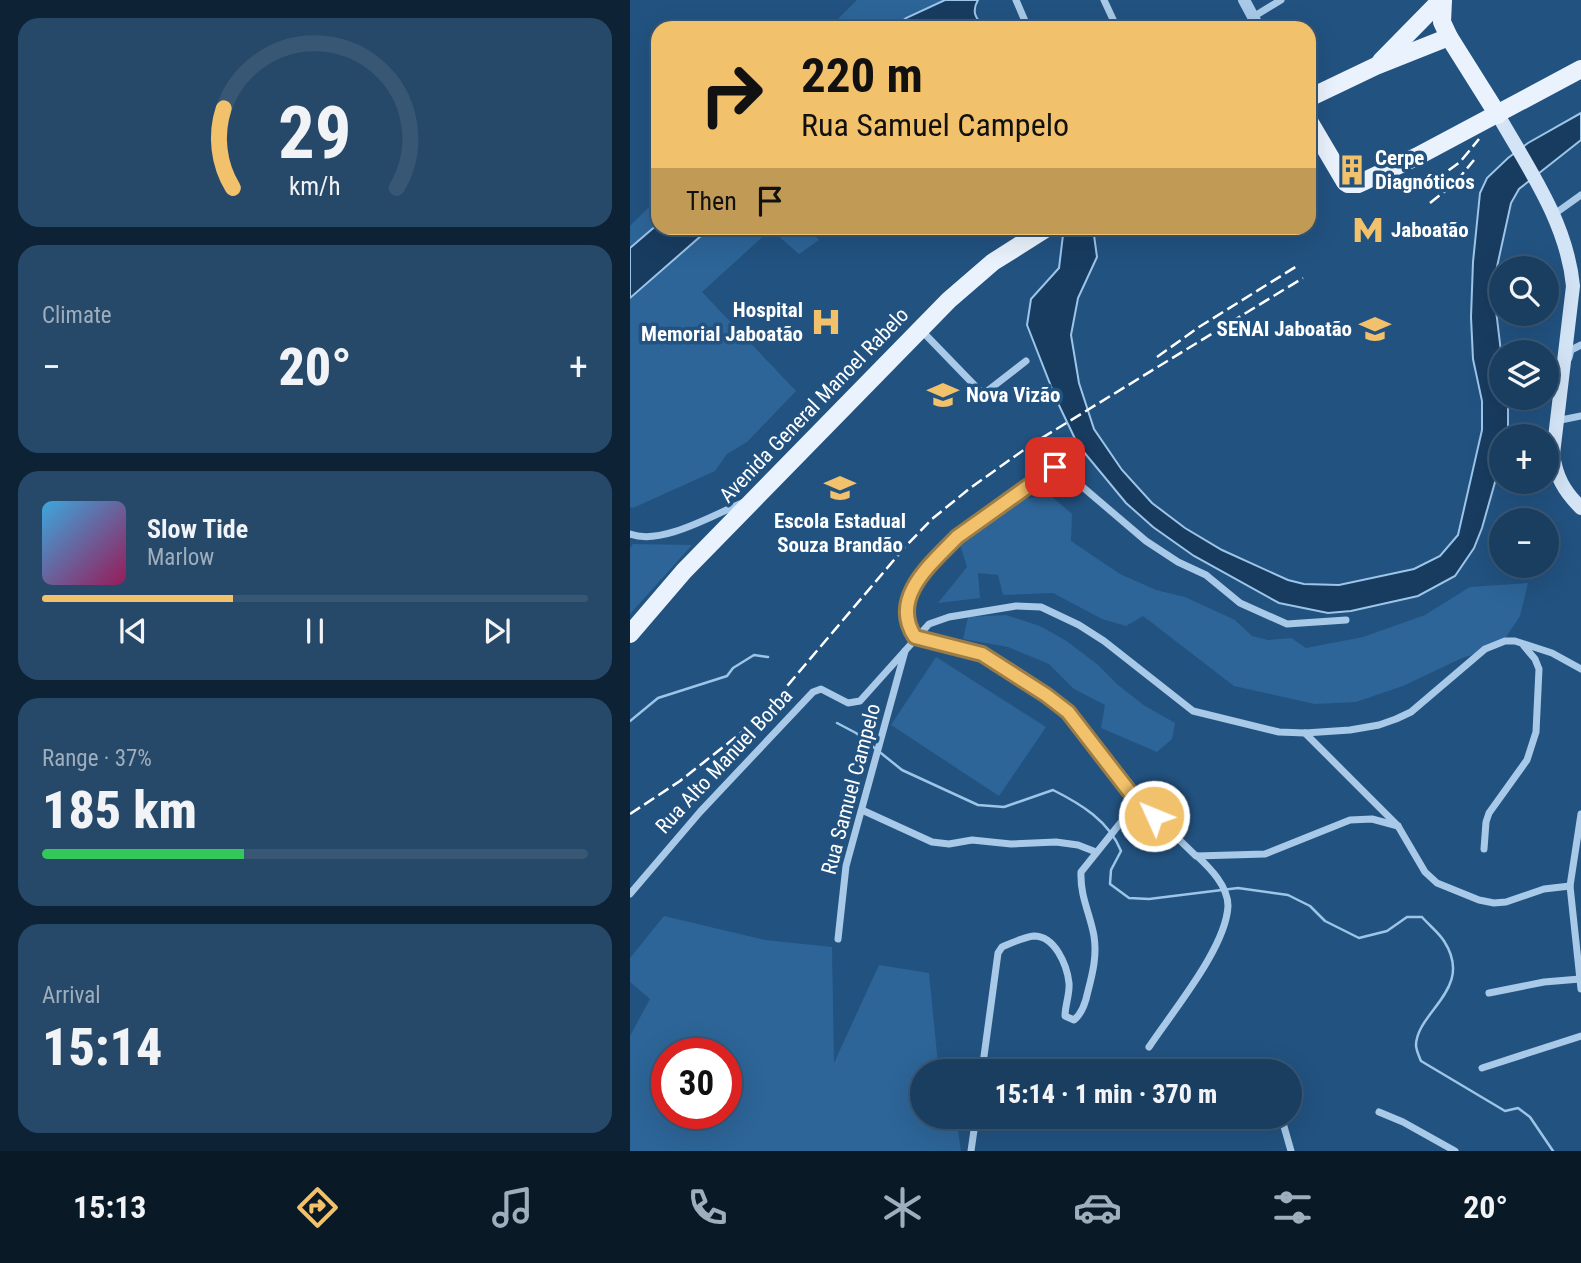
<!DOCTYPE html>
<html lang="en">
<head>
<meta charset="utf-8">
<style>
  body { margin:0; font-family:"Roboto Condensed",sans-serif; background:#274969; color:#f1f3f6; height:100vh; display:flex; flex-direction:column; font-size:26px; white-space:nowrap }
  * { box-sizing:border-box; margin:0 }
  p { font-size:23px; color:#9faebd }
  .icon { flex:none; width:38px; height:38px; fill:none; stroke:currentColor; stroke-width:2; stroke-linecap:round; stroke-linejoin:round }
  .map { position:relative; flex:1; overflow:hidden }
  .sheet { display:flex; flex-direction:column; gap:18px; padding:18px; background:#0e2235; width:630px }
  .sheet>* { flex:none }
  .guide { position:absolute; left:21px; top:21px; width:665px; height:214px; border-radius:21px; box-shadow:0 7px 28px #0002,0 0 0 2px #385775; background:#f2c16b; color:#111; overflow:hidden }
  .buttons { position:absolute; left:859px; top:256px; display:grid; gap:14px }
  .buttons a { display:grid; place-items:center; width:70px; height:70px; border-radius:50%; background:#1a3e60; box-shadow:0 7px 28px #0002,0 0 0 2px #385775; font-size:35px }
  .speed { position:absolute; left:21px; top:1038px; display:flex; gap:14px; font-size:35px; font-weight:700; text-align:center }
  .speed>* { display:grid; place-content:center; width:91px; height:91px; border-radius:50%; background:#1a3e60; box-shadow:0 7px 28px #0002,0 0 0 2px #385775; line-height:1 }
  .speed .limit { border:10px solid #d22; background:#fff; color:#111 }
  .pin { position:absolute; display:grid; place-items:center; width:60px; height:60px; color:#fff; margin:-30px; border-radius:14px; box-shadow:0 4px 10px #0006 }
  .me { position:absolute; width:77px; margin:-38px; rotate:314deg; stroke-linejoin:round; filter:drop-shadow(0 0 5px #0008) }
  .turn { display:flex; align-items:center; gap:24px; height:147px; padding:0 35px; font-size:32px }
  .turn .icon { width:91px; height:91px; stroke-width:2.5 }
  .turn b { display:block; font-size:49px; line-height:60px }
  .then { display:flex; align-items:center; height:66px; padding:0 35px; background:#0003; gap:14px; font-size:26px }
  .big { font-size:52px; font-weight:800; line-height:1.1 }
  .sheet .widget { flex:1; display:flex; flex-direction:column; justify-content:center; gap:10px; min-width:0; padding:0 24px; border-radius:21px; background:#274969 }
  .sheet .dial { align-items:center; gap:0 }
  .dial svg { height:182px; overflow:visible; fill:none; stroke:#385775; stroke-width:7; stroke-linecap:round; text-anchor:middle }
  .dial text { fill:#f1f3f6; stroke:none }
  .song { display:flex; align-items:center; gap:21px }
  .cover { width:84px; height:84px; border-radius:10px; background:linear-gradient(135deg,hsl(200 70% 55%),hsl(330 70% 35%)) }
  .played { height:7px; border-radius:4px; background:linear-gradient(90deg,#f2c16b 35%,#385775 35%) }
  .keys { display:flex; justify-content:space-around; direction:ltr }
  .heat { display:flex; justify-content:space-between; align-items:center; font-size:38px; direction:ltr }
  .charge { height:10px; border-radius:5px; background:linear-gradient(90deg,#34c759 37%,#385775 0) }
  .trip { position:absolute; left:280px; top:1059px; width:392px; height:70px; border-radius:35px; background:#1a3e60; box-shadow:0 7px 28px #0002,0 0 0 2px #385775; font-weight:800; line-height:70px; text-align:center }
  .tabs { display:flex; height:112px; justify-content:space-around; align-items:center; background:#0a1926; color:#9faebd }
  .tabs .icon { width:49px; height:49px }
  .tabs .current { color:#f2c16b }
  .tabs b { font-size:32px; color:#f1f3f6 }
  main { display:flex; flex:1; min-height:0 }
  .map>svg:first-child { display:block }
  .green { fill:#2d6598; fill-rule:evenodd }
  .water { fill:#183c60; stroke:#9cc5e8; stroke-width:2 }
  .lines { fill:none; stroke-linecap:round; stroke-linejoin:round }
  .stream { stroke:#9cc5e8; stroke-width:2.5 }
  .minor { stroke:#a8c9e7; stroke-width:7 }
  .tertiary { stroke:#a8c9e7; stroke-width:12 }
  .secondary { stroke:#d2e4f6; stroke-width:14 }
  .primary { stroke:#eaf3fd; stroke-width:18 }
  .rail { stroke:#fff; stroke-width:2.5; stroke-dasharray:12 5; stroke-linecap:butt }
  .route-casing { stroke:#9d7d46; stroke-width:18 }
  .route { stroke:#f2c16b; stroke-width:12 }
  .labels { text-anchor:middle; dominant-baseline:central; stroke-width:7; stroke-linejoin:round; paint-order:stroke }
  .poi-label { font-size:21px; font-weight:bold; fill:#fff; stroke:#225280; text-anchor:start }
  .street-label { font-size:21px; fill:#fff; stroke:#225280 }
</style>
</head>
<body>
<main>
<section class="sheet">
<div class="widget dial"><svg viewBox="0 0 100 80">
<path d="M14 69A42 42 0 1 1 86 69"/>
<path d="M14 69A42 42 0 0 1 10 34" stroke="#f2c16b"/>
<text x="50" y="56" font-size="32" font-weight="700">29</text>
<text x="50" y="72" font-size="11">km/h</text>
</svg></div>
<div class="widget"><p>Climate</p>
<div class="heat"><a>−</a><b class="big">20°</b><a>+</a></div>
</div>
<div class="widget">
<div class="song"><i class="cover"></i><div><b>Slow Tide</b><p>Marlow</p></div></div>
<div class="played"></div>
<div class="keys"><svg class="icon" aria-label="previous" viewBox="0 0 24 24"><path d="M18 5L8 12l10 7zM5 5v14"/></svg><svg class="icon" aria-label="pause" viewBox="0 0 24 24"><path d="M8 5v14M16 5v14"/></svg><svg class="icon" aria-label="next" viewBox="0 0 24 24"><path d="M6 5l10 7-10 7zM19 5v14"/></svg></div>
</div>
<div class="widget"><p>Range · 37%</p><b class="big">185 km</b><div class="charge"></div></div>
<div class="widget"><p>Arrival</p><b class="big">15:14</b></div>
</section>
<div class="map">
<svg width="951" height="1151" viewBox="0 0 951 1151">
  <rect width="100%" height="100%" fill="#225280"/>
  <g class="green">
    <polygon points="227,0 315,0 276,18 263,28 199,28"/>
    <polygon points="28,198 28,224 0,248 0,226"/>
    <polygon points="80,228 177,228 189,240 169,254 146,234 139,231 72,292 166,391 117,442 97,454 85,471 3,508 0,507 0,298"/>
    <polygon points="421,496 442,514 441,541 490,574 526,590 555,597 605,620 622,636 638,640 661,638 676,648 733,637 795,615 840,587 898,583 890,616 870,646 832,658 773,686 726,702 685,704 604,686 513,616 496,626 472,619 423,593 373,595 368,575 348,573 350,598 308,603 337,567 330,545 363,515 386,499"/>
    <polygon points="3,544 62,545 0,614 0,548"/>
    <polygon points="376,615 410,626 435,640 467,664 488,685 515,706 545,723 542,739 527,752 471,728 475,705 444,689 419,664 378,647 333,639 338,617"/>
    <polygon points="306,657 416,727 369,796 261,725"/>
    <path d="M34 916 135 940 202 947 204 1063 249 965 299 973 308 1064 315 1071H292V1116L326 1117 331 1151H0V1036L20 999 0 982V958ZM37 1054H96V1113H37Z"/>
  </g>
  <g class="water">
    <path d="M315 0H348C341 12 346 18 354 28H263L276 18Z"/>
    <polygon points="951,113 951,140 889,189 881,203 863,285 871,352 872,397 878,397 878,436 872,436 871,461 852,528 844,548 825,576 788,596 721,611 698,613 649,603 564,556 523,527 496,503 448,445 426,399 397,325 401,299 429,268 433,235 430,228 463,228 467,257 448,298 441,335 449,383 464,429 492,470 522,503 555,528 592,550 658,580 674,584 709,585 784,569 810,556 828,535 852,430 852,401 843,359 841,317 843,262 850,193 857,178 878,158 898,143"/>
    <polygon points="28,224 28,228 80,228 0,298 0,248"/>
  </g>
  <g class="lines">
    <g class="stream">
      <polyline points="0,721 28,698 97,676 103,668 124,655 138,657"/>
      <path d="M207 723 226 733 272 770 348 805 374 807 423 790C451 804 479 821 491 851L481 870 480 884 499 898 519 899 608 888 658 895 680 906 695 921 729 938 757 931 777 917H792C799 925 809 933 814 941 845 989 787 1011 786 1045 786 1050 789 1056 791 1061L875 1111 888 1108 900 1117 923 1151"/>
    </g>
    <g class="minor">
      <polyline points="386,0 398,28"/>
      <polyline points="474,0 487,28"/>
      <polyline points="623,17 651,0"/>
      <polyline points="923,215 951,195"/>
      <polyline points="291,330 352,393 356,392 396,361"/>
      <polyline points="939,358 941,350 951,345"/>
      <polyline points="926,421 951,416"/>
      <path d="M0 534C31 546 83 515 112 503"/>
      <path d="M716 620 657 624 610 603 576 575 548 562 516 541 428 466 413 474C380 499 279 565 275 607 274 618 279 629 285 637L352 654 438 712 499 791 566 856 635 854 720 820 742 819 768 826"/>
      <polyline points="675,733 768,826 795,872 807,883 849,900 864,903 876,902 914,889 940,886"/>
      <polyline points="232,810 302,842 319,844 342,840 381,844 426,842 448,845 466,852"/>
      <polyline points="951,814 940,886 951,989"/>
      <polyline points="854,849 856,822 859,813 897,760 906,732 909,669 905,659 894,646"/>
      <polyline points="0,894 70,812 183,692 191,689 218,703 230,701 299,624 319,617 386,606 411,607 449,625 474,641 563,711 649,732 675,733 720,730 749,725 766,719 781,712 855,649 875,641 885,641 922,653 951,669"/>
      <polyline points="208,939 216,866 275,651"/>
      <polyline points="859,993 914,982 950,979"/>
      <path d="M519 1047C542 1012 596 948 598 906 598 886 580 868 567 856"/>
      <polyline points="852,1068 951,1036"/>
      <path d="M352 1071 368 953 372 947C381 943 394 937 404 936 425 936 437 965 439 983 440 994 435 1005 435 1016L444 1020C453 1013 456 1001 458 991 463 972 467 955 464 936 460 913 450 897 451 872L508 801"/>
      <polyline points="749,1112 773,1122 825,1151"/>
      <polyline points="651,1116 661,1151"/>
      <polyline points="341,1151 346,1116"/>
    </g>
    <polyline class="tertiary" points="614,0 629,28"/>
    <path class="secondary" d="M868 115C899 169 937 223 943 286L923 454C926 477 934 491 951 508"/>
    <g class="primary">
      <polyline points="813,0 812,22 819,37 868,115"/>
      <polyline points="751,61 811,0"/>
      <polyline points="679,98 746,66 819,37"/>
      <polyline points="679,121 715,182 718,184 728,184 788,156 951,69"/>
      <polyline points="0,634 54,571 319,300 363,262 417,228"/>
    </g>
    <g class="rail">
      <polyline points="791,190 830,162 849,139"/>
      <polyline points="800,203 824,184 844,160"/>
      <polyline points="527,357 569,327 667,266"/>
      <polyline points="0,814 50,781 111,733 141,705 275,547 302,519 339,489 402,444 673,278"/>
    </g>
  </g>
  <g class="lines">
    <g class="route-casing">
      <path id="route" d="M425 467 327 537C301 564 259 598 285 637L352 654 416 695 438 712 499 791 524 816"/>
    </g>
    <use href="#route" class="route"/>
  </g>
  <defs>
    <g id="building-bare" transform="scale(2.415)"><path d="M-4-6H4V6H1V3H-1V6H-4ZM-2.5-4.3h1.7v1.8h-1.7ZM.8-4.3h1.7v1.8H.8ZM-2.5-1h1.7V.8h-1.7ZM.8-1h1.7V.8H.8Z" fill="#f2c16b" stroke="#225280" stroke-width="2.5" paint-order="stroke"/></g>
    <g id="metro-bare" transform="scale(2.415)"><path d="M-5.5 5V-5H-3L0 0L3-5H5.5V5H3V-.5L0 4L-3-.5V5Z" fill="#f2c16b" stroke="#225280" stroke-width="2.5" paint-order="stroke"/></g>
    <g id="hospital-bare" transform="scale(2.415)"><path d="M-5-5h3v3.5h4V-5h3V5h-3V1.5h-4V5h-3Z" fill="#f2c16b" stroke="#225280" stroke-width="2.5" paint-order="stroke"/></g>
    <g id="university-bare" transform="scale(2.415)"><path d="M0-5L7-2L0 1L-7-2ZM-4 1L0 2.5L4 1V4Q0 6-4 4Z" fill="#f2c16b" stroke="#225280" stroke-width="2.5" paint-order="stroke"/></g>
    <g id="school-bare" transform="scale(2.415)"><path d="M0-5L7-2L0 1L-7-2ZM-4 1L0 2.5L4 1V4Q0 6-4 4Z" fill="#f2c16b" stroke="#225280" stroke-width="2.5" paint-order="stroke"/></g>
  </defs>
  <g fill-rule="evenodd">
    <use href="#building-bare" x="722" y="170"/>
    <use href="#metro-bare" x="738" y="230"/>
    <use href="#hospital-bare" x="196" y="322"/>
    <use href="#university-bare" x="745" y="329"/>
    <use href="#school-bare" x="313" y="395"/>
    <use href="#school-bare" x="210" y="488"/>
  </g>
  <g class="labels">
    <g class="poi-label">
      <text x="745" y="158">Cerpe<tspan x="745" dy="24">Diagnóticos</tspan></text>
      <text x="761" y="230">Jaboatão</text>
      <text x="173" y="310" text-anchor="end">Hospital<tspan x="173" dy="24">Memorial Jaboatão</tspan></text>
      <text x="722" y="329" text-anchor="end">SENAI Jaboatão</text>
      <text x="336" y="395">Nova Vizão</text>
      <text x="210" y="521" text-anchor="middle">Escola Estadual<tspan x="210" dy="24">Souza Brandão</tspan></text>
    </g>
    <g class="street-label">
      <text transform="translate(184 405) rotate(-46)">Avenida General Manoel Rabelo</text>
      <text transform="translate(94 761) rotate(-47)">Rua Alto Manuel Borba</text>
      <text transform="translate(221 789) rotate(-75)">Rua Samuel Campelo</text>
    </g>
  </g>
</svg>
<div class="buttons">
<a><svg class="icon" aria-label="search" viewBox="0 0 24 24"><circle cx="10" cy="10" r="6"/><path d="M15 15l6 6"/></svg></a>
<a><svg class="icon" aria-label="layers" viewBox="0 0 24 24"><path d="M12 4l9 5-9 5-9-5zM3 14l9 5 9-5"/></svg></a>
<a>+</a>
<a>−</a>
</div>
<div class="speed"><div class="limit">30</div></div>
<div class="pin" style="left:425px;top:467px;background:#d93025"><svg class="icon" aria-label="arrive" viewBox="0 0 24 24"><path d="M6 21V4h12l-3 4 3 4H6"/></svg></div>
<svg class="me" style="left:524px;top:816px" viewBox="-20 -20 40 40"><circle r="17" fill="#f2c16b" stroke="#fff" stroke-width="3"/><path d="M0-11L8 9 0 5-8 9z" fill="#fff"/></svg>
<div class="trip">15:14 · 1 min · 370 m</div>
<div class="guide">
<div class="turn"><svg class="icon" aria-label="right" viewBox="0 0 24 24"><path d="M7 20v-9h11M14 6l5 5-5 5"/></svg><div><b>220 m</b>Rua Samuel Campelo</div></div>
<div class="then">Then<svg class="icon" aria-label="arrive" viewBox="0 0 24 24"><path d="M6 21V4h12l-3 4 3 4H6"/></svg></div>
</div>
</div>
</main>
<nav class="tabs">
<b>15:13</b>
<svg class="icon current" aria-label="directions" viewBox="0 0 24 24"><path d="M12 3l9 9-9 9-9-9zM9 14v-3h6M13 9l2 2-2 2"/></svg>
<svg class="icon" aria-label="music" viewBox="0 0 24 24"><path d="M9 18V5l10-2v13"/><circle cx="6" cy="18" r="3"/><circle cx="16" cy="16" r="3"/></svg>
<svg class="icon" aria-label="phone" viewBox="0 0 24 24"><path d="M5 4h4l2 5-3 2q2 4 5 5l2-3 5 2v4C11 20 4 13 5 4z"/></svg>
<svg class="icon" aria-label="climate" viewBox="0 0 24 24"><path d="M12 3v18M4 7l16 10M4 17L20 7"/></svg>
<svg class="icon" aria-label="car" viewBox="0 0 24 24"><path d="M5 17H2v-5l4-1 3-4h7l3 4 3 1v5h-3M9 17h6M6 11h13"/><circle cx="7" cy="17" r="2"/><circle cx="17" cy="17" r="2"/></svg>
<svg class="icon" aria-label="filters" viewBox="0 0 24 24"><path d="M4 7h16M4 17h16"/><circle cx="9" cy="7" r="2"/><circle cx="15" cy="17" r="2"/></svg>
<b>20°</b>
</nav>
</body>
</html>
